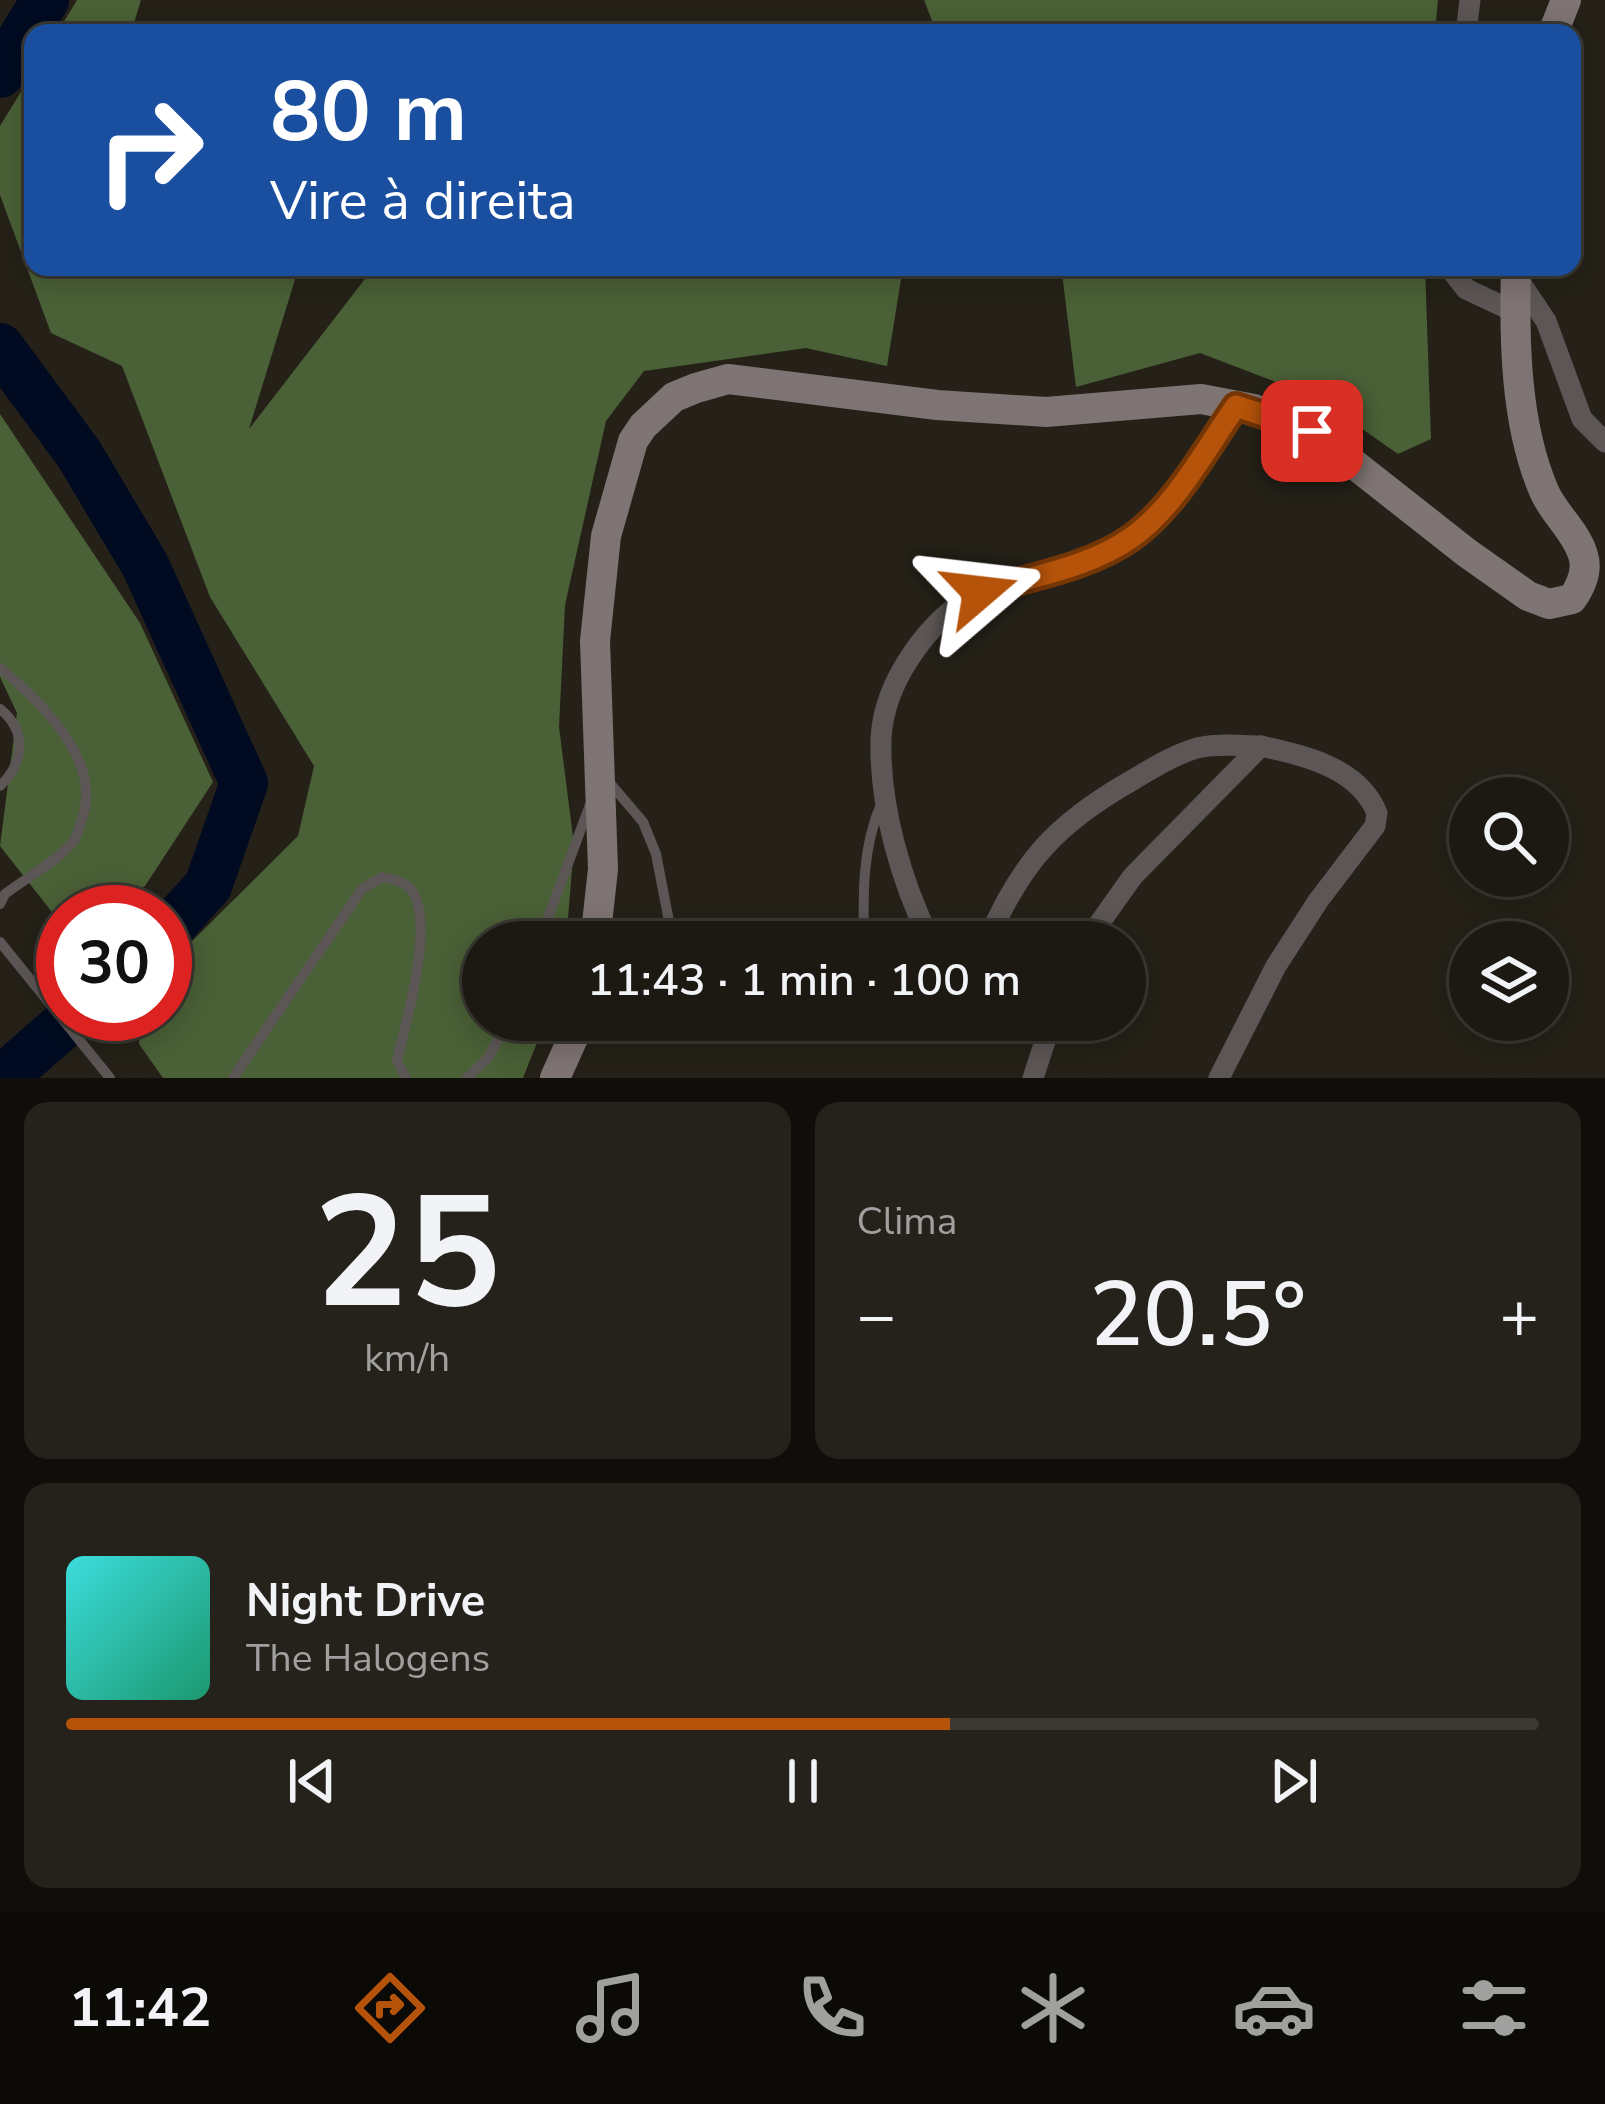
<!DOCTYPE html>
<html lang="pt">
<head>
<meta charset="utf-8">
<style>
  body { margin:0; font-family:"Nunito Sans",sans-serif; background:#25221b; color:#f1f3f6; height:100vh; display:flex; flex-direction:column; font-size:45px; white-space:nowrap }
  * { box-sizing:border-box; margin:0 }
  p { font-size:39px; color:#a0a09f }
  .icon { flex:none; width:66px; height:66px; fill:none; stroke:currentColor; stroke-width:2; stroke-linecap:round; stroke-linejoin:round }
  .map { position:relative; height:1078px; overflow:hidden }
  .sheet { display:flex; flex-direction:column; gap:24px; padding:24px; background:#0f0e0a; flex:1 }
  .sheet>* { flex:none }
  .banner { position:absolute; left:24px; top:24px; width:1557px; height:252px; border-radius:24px; box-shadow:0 6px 30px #0003,0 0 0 3px #3a3832; background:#1a4fa0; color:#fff; overflow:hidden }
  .fabs { position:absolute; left:1449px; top:777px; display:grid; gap:24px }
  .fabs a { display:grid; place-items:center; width:120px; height:120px; border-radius:50%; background:#1c1912; box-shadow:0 6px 30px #0003,0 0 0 3px #3a3832; font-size:60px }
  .speed { position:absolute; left:36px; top:885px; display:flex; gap:24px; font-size:60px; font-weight:700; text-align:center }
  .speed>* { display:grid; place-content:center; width:156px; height:156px; border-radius:50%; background:#1c1912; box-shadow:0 6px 30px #0003,0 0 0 3px #3a3832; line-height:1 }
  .speed .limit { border:18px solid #d22; background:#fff; color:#111 }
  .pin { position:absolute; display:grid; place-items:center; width:102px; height:102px; color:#fff; margin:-51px; border-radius:24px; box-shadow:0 6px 18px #0006 }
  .me { position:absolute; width:132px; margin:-66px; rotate:73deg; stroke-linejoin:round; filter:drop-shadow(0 0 9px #0008) }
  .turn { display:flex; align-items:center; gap:42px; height:252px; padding:0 48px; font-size:54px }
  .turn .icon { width:156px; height:156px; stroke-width:2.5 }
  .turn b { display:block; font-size:84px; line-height:102px }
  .big { font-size:90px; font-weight:600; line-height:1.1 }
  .sheet .card { flex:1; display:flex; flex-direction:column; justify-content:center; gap:18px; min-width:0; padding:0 42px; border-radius:24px; background:#25221b }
  .sheet .dial { align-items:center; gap:0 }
  .dial b { font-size:156px; line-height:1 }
  .song { display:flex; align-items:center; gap:36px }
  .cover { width:144px; height:144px; border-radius:18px; background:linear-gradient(135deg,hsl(180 70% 55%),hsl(160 70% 35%)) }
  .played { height:12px; border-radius:6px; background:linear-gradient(90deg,#b45309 60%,#3a3832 60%) }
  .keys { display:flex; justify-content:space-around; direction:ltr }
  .heat { display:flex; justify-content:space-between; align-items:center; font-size:66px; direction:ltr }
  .sheet .tiles { flex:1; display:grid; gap:24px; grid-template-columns:1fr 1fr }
  .card:last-child { grid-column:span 2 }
  .trip { position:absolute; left:462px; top:921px; width:684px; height:120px; border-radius:60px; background:#1c1912; box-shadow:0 6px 30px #0003,0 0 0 3px #3a3832; font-weight:600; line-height:120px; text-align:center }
  .tabs { display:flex; height:192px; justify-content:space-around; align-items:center; background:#0b0a07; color:#a0a09f }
  .tabs .icon { width:84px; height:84px }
  .tabs .current { color:#b45309 }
  .tabs b { font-size:54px; color:#f1f3f6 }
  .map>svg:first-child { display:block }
  .forest { fill:#4a6036 }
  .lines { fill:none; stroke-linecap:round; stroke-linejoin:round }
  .river { stroke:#000b21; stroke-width:48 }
  .lane { stroke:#5d5656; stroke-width:10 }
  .street { stroke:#5d5656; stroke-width:21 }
  .secondary { stroke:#7e7473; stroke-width:30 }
  .route-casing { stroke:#753606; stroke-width:30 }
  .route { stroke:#b45309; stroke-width:21 }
</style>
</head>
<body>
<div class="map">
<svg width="1605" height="1078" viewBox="0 0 1605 1078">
  <rect width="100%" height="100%" fill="#252118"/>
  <g class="forest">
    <polygon points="77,0 141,0 134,23 136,33 57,33"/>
    <polygon points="924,0 1438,0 1435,33 874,33 934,26"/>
    <polygon points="33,72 33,267 262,267 297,273 249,429 368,275 369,267 903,267 887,366 806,348 644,371 606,421 565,605 559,727 574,845 566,942 483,942 483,1020 546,1020 523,1078 163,1078 139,1044 142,1014 165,1014 165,968 298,836 314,766 210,597 122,366 51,333 0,195 0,126"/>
    <polygon points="1071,267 1425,267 1431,439 1398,454 1318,398 1200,353 1076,387 1062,273"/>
    <polygon points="0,414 140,623 213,782 145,886 99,912 63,912 63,926 0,846 17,713 0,677"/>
  </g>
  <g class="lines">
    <g class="river">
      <polyline points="0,74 45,0"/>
      <polyline points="0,347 79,454 145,565 244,783 208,886 165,933"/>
      <polyline points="3,1078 76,1014"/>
    </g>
    <g class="lane">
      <path d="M0 668C39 700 101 759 83 816 80 824 78 836 73 842 56 862 26 878 5 894L0 904"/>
      <path d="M0 709C27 731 25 762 0 786"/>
      <polyline points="609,782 643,822 656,854 673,942"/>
      <polyline points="0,942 110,1078"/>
      <polyline points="539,942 591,802"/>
      <path d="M864 942C863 894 862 849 881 804"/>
      <path d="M233 1078 362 889 382 877C394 880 407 881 414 894 433 931 406 1021 397 1061L406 1078"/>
      <polyline points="467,1078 488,1058 508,1020"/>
    </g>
    <g class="street">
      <polyline points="1466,33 1470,0"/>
      <polyline points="1449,267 1466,289 1515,312"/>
      <polyline points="1516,276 1546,321 1582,419 1605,442"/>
      <path d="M931 942C901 882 879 805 881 738 884 681 930 617 980 592 1027 569 1082 569 1127 540 1175 511 1206 451 1236 405"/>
      <path d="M987 942C1020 863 1057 823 1131 781 1151 769 1173 755 1197 748 1217 743 1241 746 1261 746L1133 876 1086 942"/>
      <polyline points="1033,1078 1052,1020"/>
      <path d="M1219 1078 1276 966 1318 901 1375 826 1377 813C1358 767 1305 756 1261 746"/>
    </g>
    <g class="secondary">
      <polyline points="1553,33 1566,0"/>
      <path d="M595 942 603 869 595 641 606 536 633 441 643 426 674 397 696 388 728 379 937 405 1046 412 1201 399 1254 409 1312 431 1467 553 1528 596 1549 604 1572 599C1581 586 1588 570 1583 555 1576 531 1553 513 1544 491 1515 424 1514 338 1516 267"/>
      <polyline points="555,1078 581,1020"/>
    </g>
  </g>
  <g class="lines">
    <g class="route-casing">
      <path id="route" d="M980 592C1030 577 1088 568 1131 538 1176 506 1205 450 1236 406L1312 431"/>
    </g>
    <use href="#route" class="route"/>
  </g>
</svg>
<div class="fabs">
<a><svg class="icon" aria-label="search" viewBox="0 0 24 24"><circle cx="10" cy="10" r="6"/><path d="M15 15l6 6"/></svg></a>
<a><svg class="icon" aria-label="layers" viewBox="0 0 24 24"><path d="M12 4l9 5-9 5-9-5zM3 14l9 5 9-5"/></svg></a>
</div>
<div class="speed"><div class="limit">30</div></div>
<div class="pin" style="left:1312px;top:431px;background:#d93025"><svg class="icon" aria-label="arrive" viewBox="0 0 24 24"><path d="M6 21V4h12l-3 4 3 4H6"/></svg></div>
<svg class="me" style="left:980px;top:592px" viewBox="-20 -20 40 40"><path d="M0-17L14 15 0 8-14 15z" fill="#b45309" stroke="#fff" stroke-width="4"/></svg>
<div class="trip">11:43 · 1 min · 100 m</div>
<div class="banner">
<div class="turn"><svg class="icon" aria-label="right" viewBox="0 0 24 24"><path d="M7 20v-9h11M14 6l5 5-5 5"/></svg><div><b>80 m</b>Vire à direita</div></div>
</div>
</div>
<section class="sheet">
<div class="tiles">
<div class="card dial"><b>25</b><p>km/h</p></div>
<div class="card"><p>Clima</p>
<div class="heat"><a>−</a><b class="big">20.5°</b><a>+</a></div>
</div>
<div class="card">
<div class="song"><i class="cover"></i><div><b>Night Drive</b><p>The Halogens</p></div></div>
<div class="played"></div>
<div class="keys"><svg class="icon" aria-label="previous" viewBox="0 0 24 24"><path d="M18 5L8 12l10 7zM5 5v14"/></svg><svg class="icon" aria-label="pause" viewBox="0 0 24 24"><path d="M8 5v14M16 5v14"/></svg><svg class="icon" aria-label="next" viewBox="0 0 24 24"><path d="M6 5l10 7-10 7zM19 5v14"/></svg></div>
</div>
</div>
</section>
<nav class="tabs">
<b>11:42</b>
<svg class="icon current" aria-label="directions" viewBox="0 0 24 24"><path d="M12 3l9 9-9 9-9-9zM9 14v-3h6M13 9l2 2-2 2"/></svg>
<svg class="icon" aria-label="music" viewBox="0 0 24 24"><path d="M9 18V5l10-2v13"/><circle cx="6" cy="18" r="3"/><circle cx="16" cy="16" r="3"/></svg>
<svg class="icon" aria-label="phone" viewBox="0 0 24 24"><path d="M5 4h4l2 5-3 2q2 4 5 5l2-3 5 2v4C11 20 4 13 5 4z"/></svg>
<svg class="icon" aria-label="climate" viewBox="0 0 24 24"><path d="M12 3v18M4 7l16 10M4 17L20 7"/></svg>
<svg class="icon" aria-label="car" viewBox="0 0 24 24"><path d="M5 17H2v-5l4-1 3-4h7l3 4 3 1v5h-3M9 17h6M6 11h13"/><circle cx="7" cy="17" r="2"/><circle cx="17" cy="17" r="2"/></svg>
<svg class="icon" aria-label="filters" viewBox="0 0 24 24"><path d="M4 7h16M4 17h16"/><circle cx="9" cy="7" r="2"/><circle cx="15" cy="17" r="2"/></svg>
</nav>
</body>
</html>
